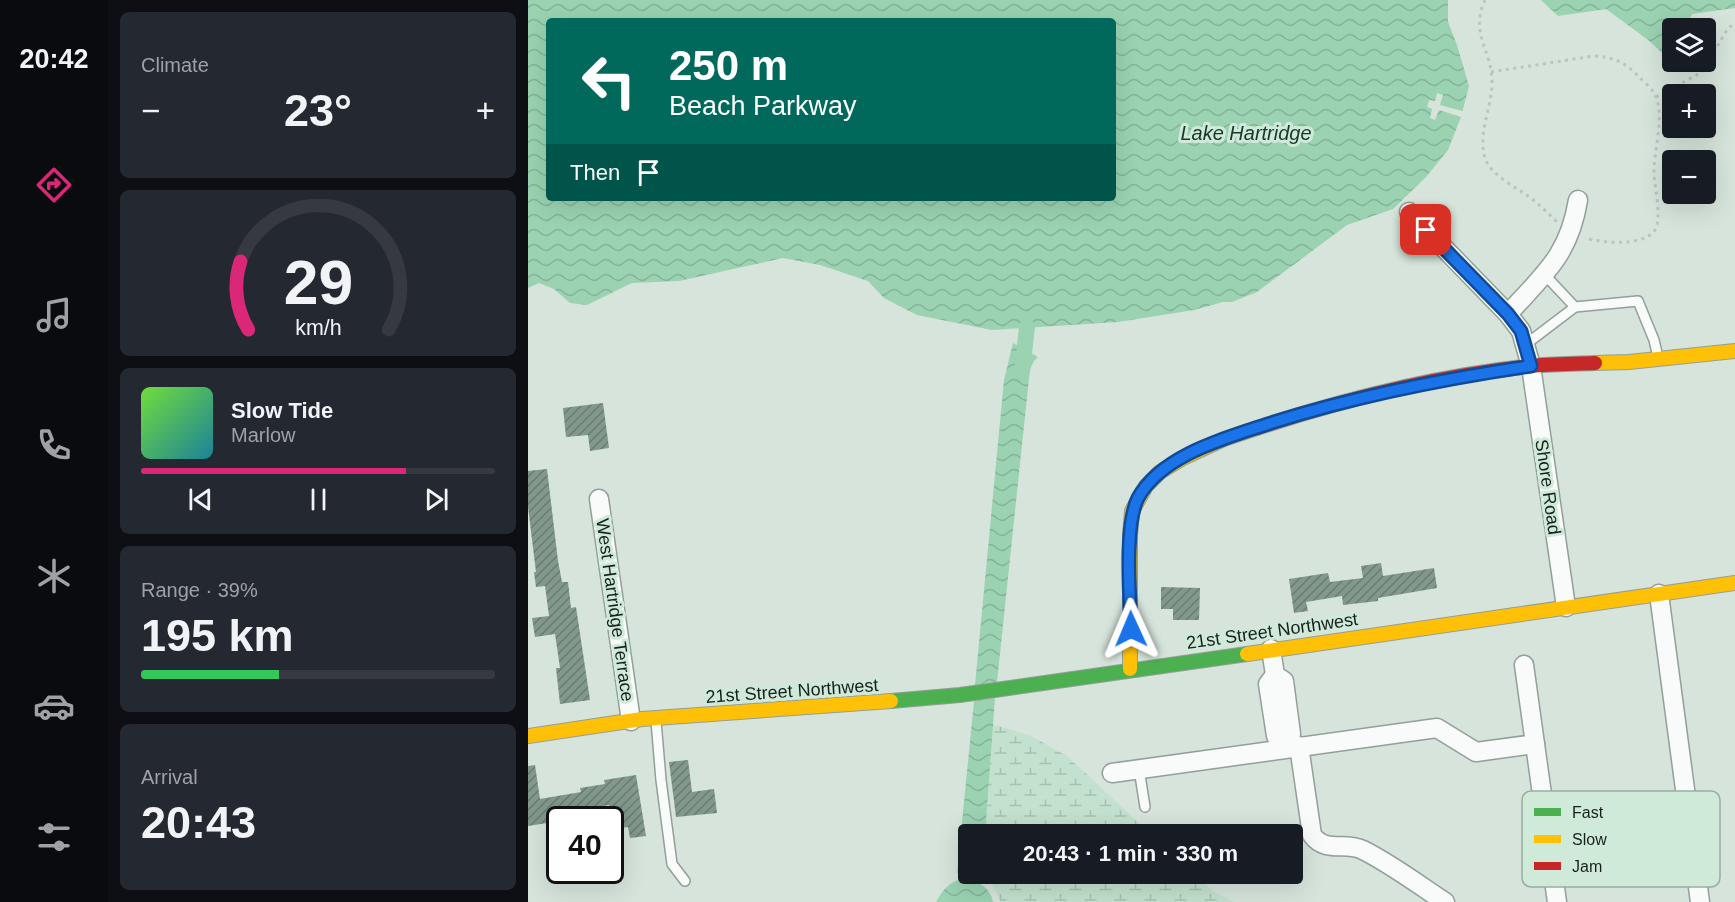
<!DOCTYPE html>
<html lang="en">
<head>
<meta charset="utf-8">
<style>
  body { margin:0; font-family:Helvetica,sans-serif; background:#242831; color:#f1f3f6; height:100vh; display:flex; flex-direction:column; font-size:22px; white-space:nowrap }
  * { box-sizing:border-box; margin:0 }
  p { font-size:20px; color:#9ea1a6 }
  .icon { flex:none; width:33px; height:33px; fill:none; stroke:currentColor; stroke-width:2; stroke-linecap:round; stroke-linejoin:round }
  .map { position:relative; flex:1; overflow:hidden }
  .details { display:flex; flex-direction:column; gap:12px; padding:12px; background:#0d0f14; width:420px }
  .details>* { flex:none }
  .top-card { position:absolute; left:18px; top:18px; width:570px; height:183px; border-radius:6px; box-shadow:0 6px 24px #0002; background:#00695c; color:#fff; overflow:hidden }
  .controls { position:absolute; left:1134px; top:18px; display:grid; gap:12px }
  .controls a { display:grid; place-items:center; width:54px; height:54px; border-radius:6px; background:#171b24; box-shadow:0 6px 24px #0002; font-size:30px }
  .speed { position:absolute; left:18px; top:806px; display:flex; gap:12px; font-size:30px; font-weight:700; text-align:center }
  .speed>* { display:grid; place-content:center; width:78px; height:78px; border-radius:50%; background:#171b24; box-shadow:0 6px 24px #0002; line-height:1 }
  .speed .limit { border:3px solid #111; border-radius:9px; background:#fff; color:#111 }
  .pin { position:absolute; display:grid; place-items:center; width:51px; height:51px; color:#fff; margin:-26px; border-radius:12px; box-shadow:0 3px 9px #0006 }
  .me { position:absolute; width:66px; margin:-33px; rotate:359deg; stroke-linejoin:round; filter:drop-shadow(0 0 4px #0008) }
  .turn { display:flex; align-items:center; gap:21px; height:126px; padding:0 24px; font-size:27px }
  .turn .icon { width:78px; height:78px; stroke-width:2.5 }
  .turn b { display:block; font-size:42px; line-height:51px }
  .then { display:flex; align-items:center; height:57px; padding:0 24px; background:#0003; gap:12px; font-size:22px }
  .big { font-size:45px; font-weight:600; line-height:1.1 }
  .details .card { flex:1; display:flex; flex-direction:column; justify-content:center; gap:9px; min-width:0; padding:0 21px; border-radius:9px; background:#242831 }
  .details .dial { align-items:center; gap:0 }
  .dial svg { height:156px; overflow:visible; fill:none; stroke:#363941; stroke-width:7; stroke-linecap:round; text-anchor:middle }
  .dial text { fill:#f1f3f6; stroke:none }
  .song { display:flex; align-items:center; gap:18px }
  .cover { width:72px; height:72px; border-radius:9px; background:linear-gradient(135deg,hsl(100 70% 55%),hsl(190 70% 35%)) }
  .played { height:6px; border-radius:3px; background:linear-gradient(90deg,#db2777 75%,#363941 75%) }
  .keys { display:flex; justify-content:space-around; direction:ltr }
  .heat { display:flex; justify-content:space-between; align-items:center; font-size:33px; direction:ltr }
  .charge { height:9px; border-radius:4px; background:linear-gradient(90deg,#34c759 39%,#363941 0) }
  .trip { position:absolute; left:430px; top:824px; width:345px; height:60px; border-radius:6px; background:#171b24; box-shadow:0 6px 24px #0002; font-weight:600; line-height:60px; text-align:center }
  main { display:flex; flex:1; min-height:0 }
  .tab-bar { display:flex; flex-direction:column; width:108px; justify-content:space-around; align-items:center; background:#090b0e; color:#9ea1a6 }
  .tab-bar .icon { width:42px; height:42px }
  .tab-bar .current { color:#db2777 }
  .tab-bar b { font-size:27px; color:#f1f3f6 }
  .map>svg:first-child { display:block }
  .wetland { fill:url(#wetland-marsh) }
  .water { fill:url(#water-waves); fill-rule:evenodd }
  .pier { fill:#d6e4db }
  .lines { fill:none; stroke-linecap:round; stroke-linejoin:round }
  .canal { stroke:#9ad2b2; stroke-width:16 }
  .building { fill:url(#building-hatch) }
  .lane-casing { stroke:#939f98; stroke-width:12 }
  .street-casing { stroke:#939f98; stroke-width:21 }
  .fast-casing { stroke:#939f98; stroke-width:16 }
  .slow-casing { stroke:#939f98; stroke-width:16 }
  .jam-casing { stroke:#939f98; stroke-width:16 }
  .path { stroke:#bec3c0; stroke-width:3; stroke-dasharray:3 4.5; stroke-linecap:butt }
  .lane { stroke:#f9fbfa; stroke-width:9 }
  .street { stroke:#f9fbfa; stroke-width:18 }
  .fast { stroke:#4caf50; stroke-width:14 }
  .slow { stroke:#ffc107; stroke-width:14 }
  .jam { stroke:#c62828; stroke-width:14 }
  .route-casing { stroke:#114b97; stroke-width:15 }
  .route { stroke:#1a73e8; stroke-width:10 }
  .labels { text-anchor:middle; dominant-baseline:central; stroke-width:6; stroke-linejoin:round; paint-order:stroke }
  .street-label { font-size:18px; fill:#17211b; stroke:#d0eada }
  .water-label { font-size:20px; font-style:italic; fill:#173927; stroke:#d0eada }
  .key { fill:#d0eada; stroke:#98aea1; stroke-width:1.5 }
  .key-label { font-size:16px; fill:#17211b }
</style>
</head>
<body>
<main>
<nav class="tab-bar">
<b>20:42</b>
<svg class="icon current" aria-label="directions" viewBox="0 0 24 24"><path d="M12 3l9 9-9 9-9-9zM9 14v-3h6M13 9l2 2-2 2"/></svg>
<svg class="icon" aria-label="music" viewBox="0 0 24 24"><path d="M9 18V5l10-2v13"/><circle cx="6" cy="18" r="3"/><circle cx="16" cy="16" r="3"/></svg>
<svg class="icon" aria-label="phone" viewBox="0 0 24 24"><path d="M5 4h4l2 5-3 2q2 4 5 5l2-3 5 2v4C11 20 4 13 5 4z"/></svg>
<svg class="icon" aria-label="climate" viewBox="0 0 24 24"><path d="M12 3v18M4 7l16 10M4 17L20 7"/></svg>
<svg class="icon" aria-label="car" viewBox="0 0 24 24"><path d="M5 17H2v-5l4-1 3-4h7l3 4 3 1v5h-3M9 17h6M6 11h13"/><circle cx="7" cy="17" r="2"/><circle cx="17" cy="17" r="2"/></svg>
<svg class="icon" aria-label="filters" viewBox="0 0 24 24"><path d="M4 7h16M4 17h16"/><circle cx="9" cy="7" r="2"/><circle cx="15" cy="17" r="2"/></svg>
</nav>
<section class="details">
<div class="card"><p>Climate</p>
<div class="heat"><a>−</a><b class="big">23°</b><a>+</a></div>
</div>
<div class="card dial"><svg viewBox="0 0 100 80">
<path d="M14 69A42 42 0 1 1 86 69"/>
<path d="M14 69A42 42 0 0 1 10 34" stroke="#db2777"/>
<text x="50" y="56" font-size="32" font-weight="700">29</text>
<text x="50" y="72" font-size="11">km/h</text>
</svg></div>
<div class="card">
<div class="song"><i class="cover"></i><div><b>Slow Tide</b><p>Marlow</p></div></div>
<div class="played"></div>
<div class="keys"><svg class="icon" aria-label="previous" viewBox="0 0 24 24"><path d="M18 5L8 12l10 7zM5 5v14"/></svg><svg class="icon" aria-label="pause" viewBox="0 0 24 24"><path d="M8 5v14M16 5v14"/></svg><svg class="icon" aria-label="next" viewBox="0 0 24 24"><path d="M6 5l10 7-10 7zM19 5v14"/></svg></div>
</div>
<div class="card"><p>Range · 39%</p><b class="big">195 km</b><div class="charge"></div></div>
<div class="card"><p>Arrival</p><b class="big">20:43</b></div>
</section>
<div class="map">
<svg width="1207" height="902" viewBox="0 0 1207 902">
  <defs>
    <pattern id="wetland-marsh" width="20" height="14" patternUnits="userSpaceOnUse" patternTransform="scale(1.5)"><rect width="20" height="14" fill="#c2e1ce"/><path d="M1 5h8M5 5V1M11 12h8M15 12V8" fill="none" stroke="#a6c1b0"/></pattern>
    <pattern id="water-waves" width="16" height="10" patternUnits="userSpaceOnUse" patternTransform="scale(1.5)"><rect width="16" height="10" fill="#9ad2b2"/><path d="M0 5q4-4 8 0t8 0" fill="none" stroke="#84b498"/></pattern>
    <pattern id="building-hatch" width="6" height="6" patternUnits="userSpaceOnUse" patternTransform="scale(1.5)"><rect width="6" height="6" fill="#82988c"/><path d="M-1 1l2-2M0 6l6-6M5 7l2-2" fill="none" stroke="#697c72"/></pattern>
  </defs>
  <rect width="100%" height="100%" fill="#d6e4db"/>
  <g class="wetland">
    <polygon points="464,724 501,735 539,756 623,834 457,834"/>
    <path d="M455 873H665L686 892 707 902H472C469 886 459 884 455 873Z"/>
  </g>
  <g class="water">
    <path d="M0 0H920V22L929 45 941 86 933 117 920 150 898 177 865 209 819 225 729 292 704 302H695L666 310 590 322 464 330 389 315 356 298 340 281 292 265 255 258 151 281 104 283 59 305 42 303 26 289 11 283 0 288ZM21 21H585V198H21Z"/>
    <polygon points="1013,0 1207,0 1207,8 1164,14 1158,28 1144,28 1144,62 1119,39 1078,9 1030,16"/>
    <polygon points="485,343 510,357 506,361 502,369 469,682 447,685 476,380"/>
    <polygon points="467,698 457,834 441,834 441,872 429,873 446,701"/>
    <path d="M438 878C452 882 462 888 465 902H408C416 888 422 881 438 878Z"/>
  </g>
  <polygon class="pier" points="909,93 915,95 912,105 938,112 936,118 911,110 907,120 902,118 904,109 899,107 901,100 907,101"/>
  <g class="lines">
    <g class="canal">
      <polyline points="494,371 499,327"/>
      <polyline points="438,878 441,851"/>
    </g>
  </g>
  <g class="building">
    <polygon points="75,403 81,448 62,451 60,435 38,437 35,408"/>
    <polygon points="19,469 30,561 34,582 40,582 43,608 48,607 62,700 32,704 28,668 32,668 27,634 7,637 4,618 21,616 17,586 8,587 6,572 8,572 0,507 0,471"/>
    <polygon points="853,563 855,576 906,568 909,588 850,598 850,601 815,605 814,596 778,602 780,611 766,613 761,579 800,573 802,582 835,578 833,566"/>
    <polygon points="633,587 672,588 671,620 645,620 645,609 633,609"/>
    <polygon points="160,760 164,792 186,789 189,813 148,817 141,762"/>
    <polygon points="7,765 12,799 53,792 52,788 77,784 76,780 108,775 118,836 102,838 100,827 85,829 81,805 45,811 46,819 32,819 32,821 0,826 0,766"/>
  </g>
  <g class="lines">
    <g class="lane-casing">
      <g id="lane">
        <polyline points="1016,274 1047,307"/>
        <polyline points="997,345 1047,307 1110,301 1126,340 1130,357"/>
        <polyline points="128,721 133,780 144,864 157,881"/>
        <polyline points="611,769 617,807"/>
      </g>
    </g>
    <g class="street-casing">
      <g id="street">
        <polyline points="881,212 980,314 993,331 1003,366 1038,607"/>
        <path d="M980 314C1015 275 1041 256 1050 200"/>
        <polyline points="71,499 103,721"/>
        <polyline points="1131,594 1172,902"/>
        <polyline points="743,649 747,675 756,681 763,734 756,742"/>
        <polyline points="747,675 740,684 748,736 756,742 756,748"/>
        <polyline points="1007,744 1029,902"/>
        <path d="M771 746 784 835C798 854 817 841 835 850 863 864 891 885 917 902"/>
        <polyline points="584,773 909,728 948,752 1007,744 996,665"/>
      </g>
    </g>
    <g class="fast-casing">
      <polyline id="fast" points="363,701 432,695 719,654"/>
    </g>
    <g class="slow-casing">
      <g id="slow">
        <polyline points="1067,363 1101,362 1207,351"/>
        <polyline points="719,654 1207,583"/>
        <polyline points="602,669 602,535 604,511 618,486 632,472 655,458 696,439 729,428"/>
        <polyline points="0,736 114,719 363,701"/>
      </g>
    </g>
    <g class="jam-casing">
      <path id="jam" d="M729 428C817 399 909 376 1002 366 1024 364 1046 364 1067 363"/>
    </g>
    <g class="path">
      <path d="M957 0C941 35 965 50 964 85 963 111 946 143 961 166 970 178 985 186 997 194 1009 202 1019 212 1029 222"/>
      <path d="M963 72 1066 56C1085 57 1097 62 1110 76 1116 82 1125 89 1128 97 1137 118 1125 152 1126 175 1127 189 1134 218 1127 230 1116 247 1073 243 1057 238"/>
      <polyline points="1128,97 1174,72 1199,30 1207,22"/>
    </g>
    <use href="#lane" class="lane"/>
    <use href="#street" class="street"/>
    <use href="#fast" class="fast"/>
    <use href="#slow" class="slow"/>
    <use href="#jam" class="jam"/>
  </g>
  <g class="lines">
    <g class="route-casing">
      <path id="route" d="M603 629C602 597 596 525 610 498 634 454 701 437 746 422 832 395 914 379 1003 366L993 331 980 314 898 230"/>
    </g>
    <use href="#route" class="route"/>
  </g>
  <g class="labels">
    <g class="street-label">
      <text transform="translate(1020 487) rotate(82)">Shore Road</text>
      <text transform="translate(87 610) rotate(82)">West Hartridge Terrace</text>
      <text transform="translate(744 631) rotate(-8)">21st Street Northwest</text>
      <text transform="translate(264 691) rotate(-4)">21st Street Northwest</text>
    </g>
    <g class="water-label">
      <text x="718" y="133">Lake Hartridge</text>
    </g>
  </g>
  <rect x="994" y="791" width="198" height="96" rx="9" class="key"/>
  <rect x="1006" y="808" width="27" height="8" fill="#4caf50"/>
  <rect x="1006" y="835" width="27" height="8" fill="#ffc107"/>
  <rect x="1006" y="862" width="27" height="8" fill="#c62828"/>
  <g class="key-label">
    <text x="1044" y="818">Fast</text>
    <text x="1044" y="845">Slow</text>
    <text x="1044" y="872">Jam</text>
  </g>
</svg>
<div class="controls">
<a><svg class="icon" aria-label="layers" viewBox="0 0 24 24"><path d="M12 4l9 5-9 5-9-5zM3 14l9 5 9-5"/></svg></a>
<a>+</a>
<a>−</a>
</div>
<div class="speed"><div class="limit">40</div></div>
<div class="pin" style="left:898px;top:230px;background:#d93025"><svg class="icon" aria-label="arrive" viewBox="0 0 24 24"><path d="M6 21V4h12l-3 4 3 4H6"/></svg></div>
<svg class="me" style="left:603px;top:629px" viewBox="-20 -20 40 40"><path d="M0-17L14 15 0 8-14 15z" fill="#1a73e8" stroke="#fff" stroke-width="4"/></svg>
<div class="trip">20:43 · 1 min · 330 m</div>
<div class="top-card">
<div class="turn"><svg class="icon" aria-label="left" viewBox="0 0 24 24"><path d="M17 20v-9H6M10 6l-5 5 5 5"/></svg><div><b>250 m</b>Beach Parkway</div></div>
<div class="then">Then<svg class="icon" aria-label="arrive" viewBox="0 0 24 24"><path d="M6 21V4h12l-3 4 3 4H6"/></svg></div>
</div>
</div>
</main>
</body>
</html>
